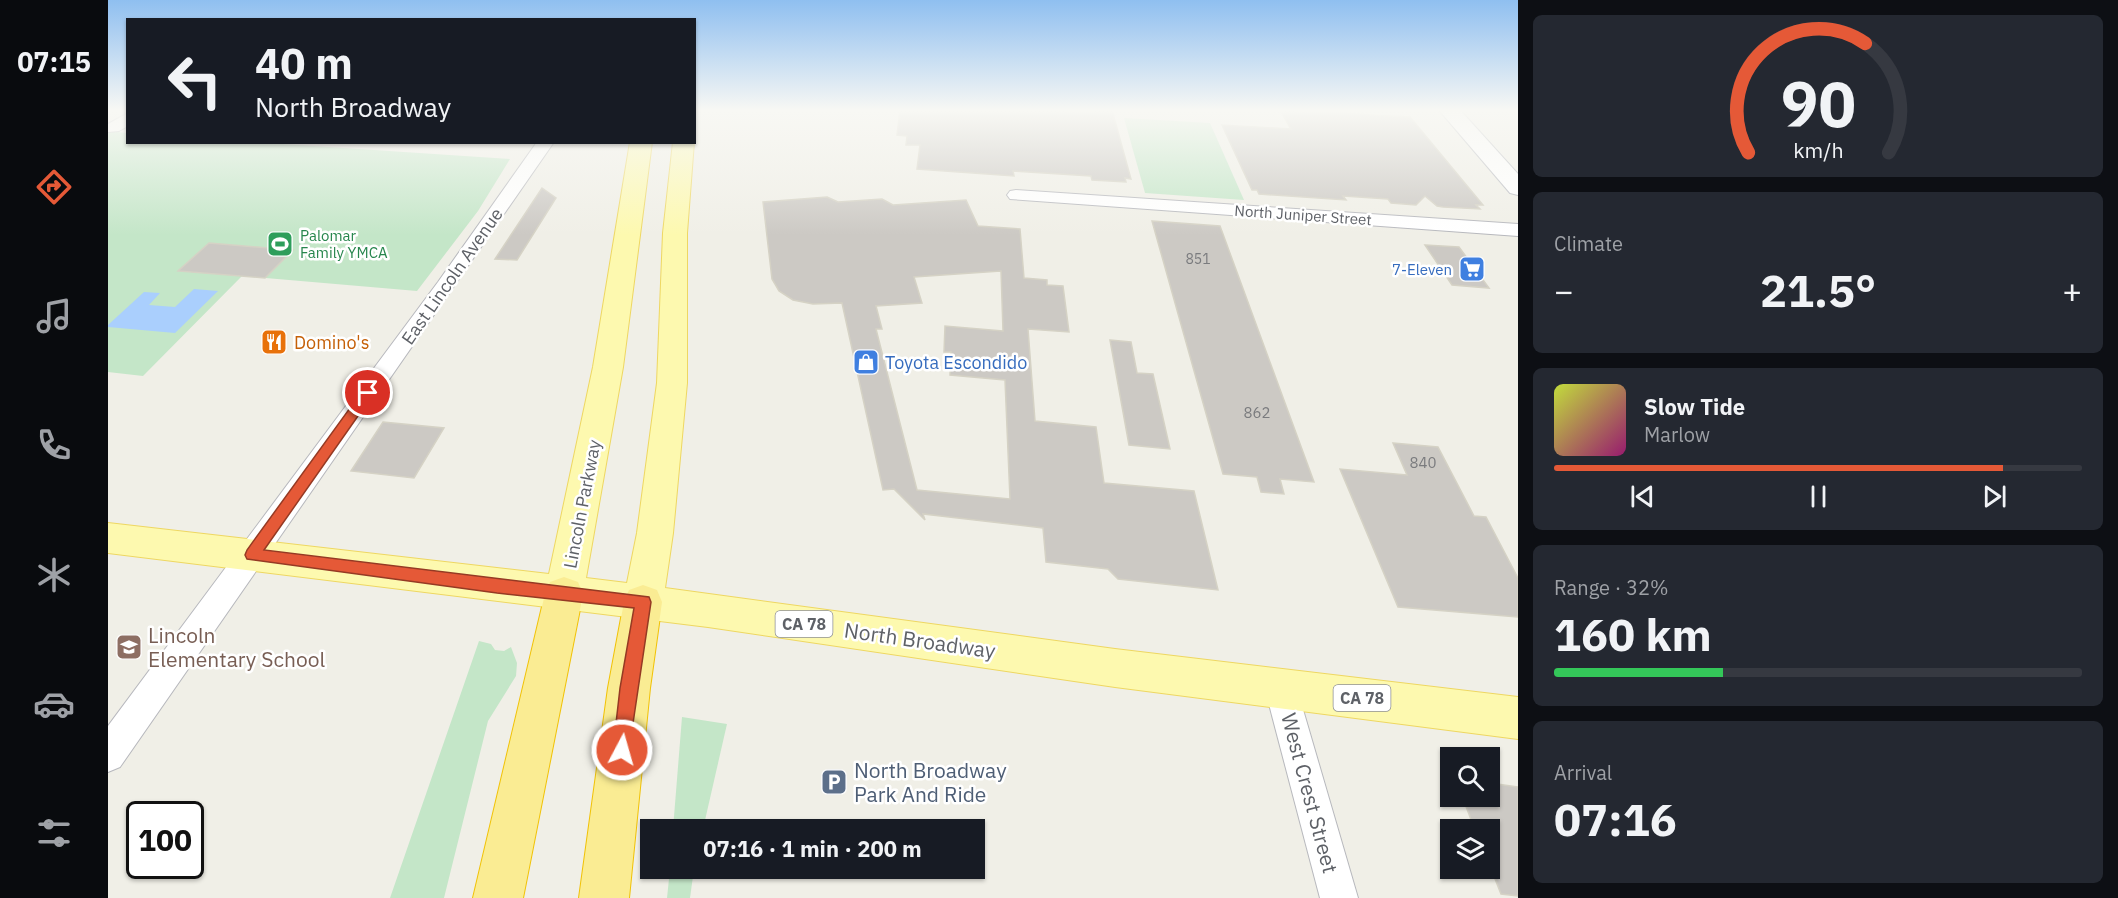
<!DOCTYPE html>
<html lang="en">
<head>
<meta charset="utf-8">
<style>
  body { margin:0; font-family:"IBM Plex Sans",sans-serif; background:#242831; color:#f1f3f6; height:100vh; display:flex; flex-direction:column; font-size:22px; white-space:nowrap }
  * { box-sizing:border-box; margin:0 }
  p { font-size:20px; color:#9ea1a6 }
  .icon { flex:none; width:33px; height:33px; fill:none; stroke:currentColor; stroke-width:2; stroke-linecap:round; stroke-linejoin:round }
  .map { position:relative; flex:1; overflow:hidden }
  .details { display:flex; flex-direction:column; gap:15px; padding:15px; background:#0d0f14; width:600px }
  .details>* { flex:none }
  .guide { position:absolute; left:18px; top:18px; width:570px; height:126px; border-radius:0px; box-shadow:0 2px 4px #0004; background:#171b24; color:#f1f3f6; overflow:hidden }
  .controls { position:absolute; left:1332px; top:747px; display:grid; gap:12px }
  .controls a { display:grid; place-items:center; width:60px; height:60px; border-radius:0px; background:#171b24; box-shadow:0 2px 4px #0004; font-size:30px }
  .speed { position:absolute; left:18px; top:801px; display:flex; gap:12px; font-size:30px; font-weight:700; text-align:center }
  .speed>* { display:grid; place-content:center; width:78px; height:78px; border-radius:50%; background:#171b24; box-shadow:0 2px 4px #0004; line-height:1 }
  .speed .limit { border:3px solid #111; border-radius:9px; background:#fff; color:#111 }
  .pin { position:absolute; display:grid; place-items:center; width:51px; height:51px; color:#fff; margin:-26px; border:3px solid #fff; border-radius:50%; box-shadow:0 2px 6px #0007 }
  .me { position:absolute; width:66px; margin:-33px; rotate:6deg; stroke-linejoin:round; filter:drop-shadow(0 0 4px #0008) }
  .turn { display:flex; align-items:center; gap:21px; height:126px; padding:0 30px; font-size:27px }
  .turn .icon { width:78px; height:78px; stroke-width:2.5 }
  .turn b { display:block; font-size:42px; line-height:51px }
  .big { font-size:45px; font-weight:800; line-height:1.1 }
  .details .card { flex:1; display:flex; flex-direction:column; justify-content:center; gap:9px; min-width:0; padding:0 21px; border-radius:9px; background:#242831 }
  .details .dial { align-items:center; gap:0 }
  .dial svg { height:156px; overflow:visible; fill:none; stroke:#363941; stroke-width:7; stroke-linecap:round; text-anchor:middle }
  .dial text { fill:#f1f3f6; stroke:none }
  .song { display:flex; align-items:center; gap:18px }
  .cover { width:72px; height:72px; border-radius:9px; background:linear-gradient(135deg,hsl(70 70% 55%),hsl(320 70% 35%)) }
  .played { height:6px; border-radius:3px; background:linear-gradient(90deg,#e55937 85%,#363941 85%) }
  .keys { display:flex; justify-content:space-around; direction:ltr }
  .heat { display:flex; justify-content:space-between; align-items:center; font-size:33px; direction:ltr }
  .charge { height:9px; border-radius:4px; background:linear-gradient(90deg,#34c759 32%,#363941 0) }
  .trip { position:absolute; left:532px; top:819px; width:345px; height:60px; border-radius:0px; background:#171b24; box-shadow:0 2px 4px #0004; font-weight:800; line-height:60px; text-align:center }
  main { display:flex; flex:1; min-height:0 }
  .menu { display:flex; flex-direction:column; width:108px; justify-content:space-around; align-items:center; background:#090b0e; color:#9ea1a6 }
  .menu .icon { width:42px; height:42px }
  .menu .active { color:#e55937 }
  .menu b { font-size:27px; color:#f1f3f6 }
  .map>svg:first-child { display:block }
  .green { fill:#c4e6c8 }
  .water { fill:#aacffd }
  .building { fill:#ccc9c4; stroke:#d5d2c5; stroke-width:1.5; fill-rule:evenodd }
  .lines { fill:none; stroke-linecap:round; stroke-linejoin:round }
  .street-casing { stroke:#b7b8bd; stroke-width:2 }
  .secondary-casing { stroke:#b8bac0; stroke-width:2 }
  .primary-casing { stroke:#eed762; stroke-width:2 }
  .highway-casing { stroke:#f1c206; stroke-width:2 }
  .street { fill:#fff; fill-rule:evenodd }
  .secondary { fill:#fff; fill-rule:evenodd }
  .primary { fill:#fdf9af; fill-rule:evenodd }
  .highway { fill:#faec93; fill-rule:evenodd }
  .route { fill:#e55937; stroke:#953a24; stroke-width:1.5 }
  .labels { text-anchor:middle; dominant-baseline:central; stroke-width:5; stroke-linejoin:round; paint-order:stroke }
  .far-number-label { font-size:14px; fill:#7a7b7e }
  .far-street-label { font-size:15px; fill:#5e6167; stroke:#fff }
  .far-leisure-label { font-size:15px; fill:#27864d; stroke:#fff; text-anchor:start }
  .far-shop-label { font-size:15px; fill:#366cbe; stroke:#fff; text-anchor:end }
  .number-label { font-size:15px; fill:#7a7b7e }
  .shield { fill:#fff; stroke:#8e9095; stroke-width:1.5 }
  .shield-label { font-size:16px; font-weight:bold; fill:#5e6167 }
  .street-label { font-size:18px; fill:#5e6167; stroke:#fff }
  .food-label { font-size:18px; fill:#c56008; stroke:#fff; text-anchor:start }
  .shop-label { font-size:18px; fill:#366cbe; stroke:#fff; text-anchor:start }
  .near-education-label { font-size:21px; fill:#785e54; stroke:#fff; text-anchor:start }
  .near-street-label { font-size:21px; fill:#5e6167; stroke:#fff }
  .near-service-label { font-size:21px; fill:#4e5e75; stroke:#fff; text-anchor:start }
</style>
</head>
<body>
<main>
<nav class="menu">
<b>07:15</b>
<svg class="icon active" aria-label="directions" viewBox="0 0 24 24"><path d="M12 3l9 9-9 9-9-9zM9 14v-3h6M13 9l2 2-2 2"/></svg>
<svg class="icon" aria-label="music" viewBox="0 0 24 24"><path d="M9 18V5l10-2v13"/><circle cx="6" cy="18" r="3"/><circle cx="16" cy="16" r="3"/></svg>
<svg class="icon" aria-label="phone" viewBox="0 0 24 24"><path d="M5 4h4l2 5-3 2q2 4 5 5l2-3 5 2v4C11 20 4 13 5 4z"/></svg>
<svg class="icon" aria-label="climate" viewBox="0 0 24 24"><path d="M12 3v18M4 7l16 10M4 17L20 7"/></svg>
<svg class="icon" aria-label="car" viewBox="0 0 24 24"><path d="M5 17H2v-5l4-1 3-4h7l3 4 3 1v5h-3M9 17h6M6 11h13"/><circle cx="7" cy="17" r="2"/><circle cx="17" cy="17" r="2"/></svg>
<svg class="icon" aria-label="filters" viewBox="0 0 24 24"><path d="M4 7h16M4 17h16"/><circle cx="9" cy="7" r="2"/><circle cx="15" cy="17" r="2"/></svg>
</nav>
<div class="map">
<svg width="1410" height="898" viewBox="0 0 1410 898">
  <rect width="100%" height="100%" fill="#f0efe7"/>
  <g class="green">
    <polygon points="1016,118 1102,123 1136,200 1037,193"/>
    <polygon points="0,131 19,133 20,142 160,143 402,159 370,211 309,291 134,276 35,376 0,372"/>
    <polygon points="371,641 383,644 387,650 396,651 403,647 409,663 408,676 380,721 336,898 282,898"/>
    <polygon points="574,717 619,724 595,829 565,829"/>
    <polygon points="562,869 586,869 582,898 559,898"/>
  </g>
  <polygon class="water" points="86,289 110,291 67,333 0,327 0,325 36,292 52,293 41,305 67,307"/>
  <g class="building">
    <polygon points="792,110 939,110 983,112 983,110 1004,110 1023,179 1017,178 1018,182 984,180 983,176 905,171 906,176 809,169 812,145 798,145 799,136 789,135"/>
    <polygon points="1172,110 1302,117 1375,205 1368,205 1372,209 1335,207 1329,206 1317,196 1308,205 1283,203 1280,199 1235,196 1238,200 1151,194 1149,190 1144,190 1114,125 1183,129"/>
    <polygon points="434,188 448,198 409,260 387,259"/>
    <path d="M719 197 730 202 774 199 785 205 858 200 870 226 912 229 916 278 939 280V285L955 286 961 332 920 329 927 421 988 427 996 483 1086 491 1110 590 1010 579 1000 569 938 562 935 528 815 514 817 520 786 489 775 490 734 303 705 304 685 300 671 291 664 279 655 202ZM893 271 895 331 837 326 836 352H843L842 375 897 380 902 499 809 490 768 329H774L768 306 814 303 806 277Z"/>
    <polygon points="1044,221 1112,226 1206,482 1172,479 1176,494 1153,492 1149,477 1115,474"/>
    <polygon points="101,243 185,250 157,278 70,271"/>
    <polygon points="1317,245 1351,247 1381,288 1344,285"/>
    <polygon points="1002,340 1023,342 1029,373 1045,374 1062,449 1021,445"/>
    <polygon points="275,422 336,428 306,478 243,471"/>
    <polygon points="1285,443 1330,447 1366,516 1378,517 1410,578 1410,617 1290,607 1232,469 1299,475"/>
    <polygon points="1382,783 1410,787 1410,896 1393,894 1382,866 1382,830 1367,830 1354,796 1382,796"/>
  </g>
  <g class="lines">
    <g class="street-casing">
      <g id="street">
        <polygon points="20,113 20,126 11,131 0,132 0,124"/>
        <polygon points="429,142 446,142 12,767 0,772 0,726 330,282"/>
        <polygon points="908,190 1410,224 1410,236 902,199 899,195 902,191"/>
        <polygon points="1173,673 1184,678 1189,689 1250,898 1212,898 1157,689 1162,678"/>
      </g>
    </g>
    <g class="secondary-casing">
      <polygon id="secondary" points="1331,110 1352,110 1410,174 1410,195 1402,193"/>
    </g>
    <g class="primary-casing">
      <polygon id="primary" points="522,142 544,142 515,367 478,578 519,583 529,533 549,383 555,233 565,142 586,142 579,233 579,383 565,533 557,588 1007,649 1410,697 1410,739 1007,687 600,627 0,553 0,523 441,574 485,367"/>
    </g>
    <g class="highway-casing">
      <g id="highway">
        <polygon points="456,577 470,582 475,594 415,898 365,898 437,594 442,582"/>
        <polygon points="535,585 549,590 554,602 542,688 521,898 471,898 500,688 516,602 521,590"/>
      </g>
    </g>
    <use href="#street" class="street"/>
    <use href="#secondary" class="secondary"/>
    <use href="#primary" class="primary"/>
    <use href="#highway" class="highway"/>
  </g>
  <linearGradient id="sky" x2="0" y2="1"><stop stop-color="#8fbff0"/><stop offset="0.47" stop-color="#f8f8f4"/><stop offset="1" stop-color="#f8f8f4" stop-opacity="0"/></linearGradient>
  <rect width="1410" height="235" fill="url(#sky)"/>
  <polygon class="route" points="260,388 264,390 266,393 264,396 156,550 541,597 543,602 520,757 514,759 507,757 505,750 512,688 526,608 389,593 139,559 137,555 139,550 255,390"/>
  <defs>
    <g id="stadium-square" transform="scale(1.35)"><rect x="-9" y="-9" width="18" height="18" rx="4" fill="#2e9e5b" stroke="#fff"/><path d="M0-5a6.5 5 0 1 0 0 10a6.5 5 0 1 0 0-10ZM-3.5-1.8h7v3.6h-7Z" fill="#fff"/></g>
    <g id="supermarket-square" transform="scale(1.35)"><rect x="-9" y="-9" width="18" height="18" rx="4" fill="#3f7fe0" stroke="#fff"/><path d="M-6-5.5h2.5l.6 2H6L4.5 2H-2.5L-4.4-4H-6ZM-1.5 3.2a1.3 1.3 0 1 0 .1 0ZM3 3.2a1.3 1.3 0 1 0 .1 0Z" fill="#fff"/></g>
    <g id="restaurant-square" transform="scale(1.35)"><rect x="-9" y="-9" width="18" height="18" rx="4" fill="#e8710a" stroke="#fff"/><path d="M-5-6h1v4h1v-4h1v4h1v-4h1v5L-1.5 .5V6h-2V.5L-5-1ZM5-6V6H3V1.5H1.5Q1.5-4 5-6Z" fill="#fff"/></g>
    <g id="shop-square" transform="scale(1.35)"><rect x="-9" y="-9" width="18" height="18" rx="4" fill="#3f7fe0" stroke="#fff"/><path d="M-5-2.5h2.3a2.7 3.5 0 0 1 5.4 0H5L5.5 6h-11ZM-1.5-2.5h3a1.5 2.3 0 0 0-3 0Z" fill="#fff"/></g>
    <g id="school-square" transform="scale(1.35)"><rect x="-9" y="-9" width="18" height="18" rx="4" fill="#8d6e63" stroke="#fff"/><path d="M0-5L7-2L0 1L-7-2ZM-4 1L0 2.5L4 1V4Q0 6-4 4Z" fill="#fff"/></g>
    <g id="parking-square" transform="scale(1.35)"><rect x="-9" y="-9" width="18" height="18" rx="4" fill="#5c6f8a" stroke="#fff"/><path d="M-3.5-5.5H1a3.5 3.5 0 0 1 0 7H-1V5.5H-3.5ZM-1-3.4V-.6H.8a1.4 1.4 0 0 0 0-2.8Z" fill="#fff"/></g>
  </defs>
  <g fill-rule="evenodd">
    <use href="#stadium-square" x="172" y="244"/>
    <use href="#supermarket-square" x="1364" y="269"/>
    <use href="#restaurant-square" x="166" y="342"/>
    <use href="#shop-square" x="758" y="362"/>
    <use href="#school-square" x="21" y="647"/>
    <use href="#parking-square" x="726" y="782"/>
  </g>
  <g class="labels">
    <g class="far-number-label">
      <text x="1090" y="259">851</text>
    </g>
    <g class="far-street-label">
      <text transform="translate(1195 215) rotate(4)">North Juniper Street</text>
    </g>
    <g class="far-leisure-label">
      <text x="192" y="235">Palomar<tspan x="192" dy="17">Family YMCA</tspan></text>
    </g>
    <g class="far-shop-label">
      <text x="1344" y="269">7-Eleven</text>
    </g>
    <g class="number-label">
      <text x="1149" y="412">862</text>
      <text x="1315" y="462">840</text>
    </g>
    <g class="shield">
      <rect x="667.5" y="611" width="57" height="26" rx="4.5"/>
      <rect x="1225.5" y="685" width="57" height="26" rx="4.5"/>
    </g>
    <g class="shield-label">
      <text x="696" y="624">CA 78</text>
      <text x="1254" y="698">CA 78</text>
    </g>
    <g class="street-label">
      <text transform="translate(344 276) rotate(-55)">East Lincoln Avenue</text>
      <text transform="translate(474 504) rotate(-79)">Lincoln Parkway</text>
    </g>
    <g class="food-label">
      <text x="186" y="342">Domino's</text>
    </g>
    <g class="shop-label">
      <text x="777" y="362">Toyota Escondido</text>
    </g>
    <g class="near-education-label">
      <text x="40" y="635">Lincoln<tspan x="40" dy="24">Elementary School</tspan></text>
    </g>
    <g class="near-street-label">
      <text transform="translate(812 640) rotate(8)">North Broadway</text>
      <text transform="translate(1202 793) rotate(75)">West Crest Street</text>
    </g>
    <g class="near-service-label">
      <text x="746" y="770">North Broadway<tspan x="746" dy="24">Park And Ride</tspan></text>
    </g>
  </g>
</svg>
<div class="controls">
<a><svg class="icon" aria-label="search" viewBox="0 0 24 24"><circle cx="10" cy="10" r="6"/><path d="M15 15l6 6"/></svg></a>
<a><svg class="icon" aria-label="layers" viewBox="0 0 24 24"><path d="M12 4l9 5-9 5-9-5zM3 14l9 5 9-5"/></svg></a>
</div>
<div class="speed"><div class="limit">100</div></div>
<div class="pin" style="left:260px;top:393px;background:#d93025"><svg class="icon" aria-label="arrive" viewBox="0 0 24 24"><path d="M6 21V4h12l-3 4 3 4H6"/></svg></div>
<svg class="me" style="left:514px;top:750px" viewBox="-20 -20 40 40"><circle r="17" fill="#e55937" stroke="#fff" stroke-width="3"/><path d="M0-11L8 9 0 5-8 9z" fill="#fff"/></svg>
<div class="trip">07:16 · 1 min · 200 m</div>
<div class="guide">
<div class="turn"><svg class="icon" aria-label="left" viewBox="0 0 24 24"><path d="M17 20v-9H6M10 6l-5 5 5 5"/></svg><div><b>40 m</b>North Broadway</div></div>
</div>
</div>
<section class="details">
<div class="card dial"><svg viewBox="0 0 100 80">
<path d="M14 69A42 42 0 1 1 86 69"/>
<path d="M14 69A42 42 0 0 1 74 13" stroke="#e55937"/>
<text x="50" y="56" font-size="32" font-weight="700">90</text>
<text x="50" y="72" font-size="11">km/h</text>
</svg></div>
<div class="card"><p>Climate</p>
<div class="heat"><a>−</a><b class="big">21.5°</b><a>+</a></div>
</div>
<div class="card">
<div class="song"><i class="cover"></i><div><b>Slow Tide</b><p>Marlow</p></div></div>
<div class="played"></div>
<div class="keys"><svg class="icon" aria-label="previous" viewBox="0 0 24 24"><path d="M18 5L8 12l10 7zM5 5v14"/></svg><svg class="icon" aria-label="pause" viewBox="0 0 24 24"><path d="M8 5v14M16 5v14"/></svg><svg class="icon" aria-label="next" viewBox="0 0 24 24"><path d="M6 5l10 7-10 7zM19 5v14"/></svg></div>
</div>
<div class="card"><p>Range · 32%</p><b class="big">160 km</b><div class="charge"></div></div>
<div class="card"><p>Arrival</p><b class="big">07:16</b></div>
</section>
</main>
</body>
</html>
